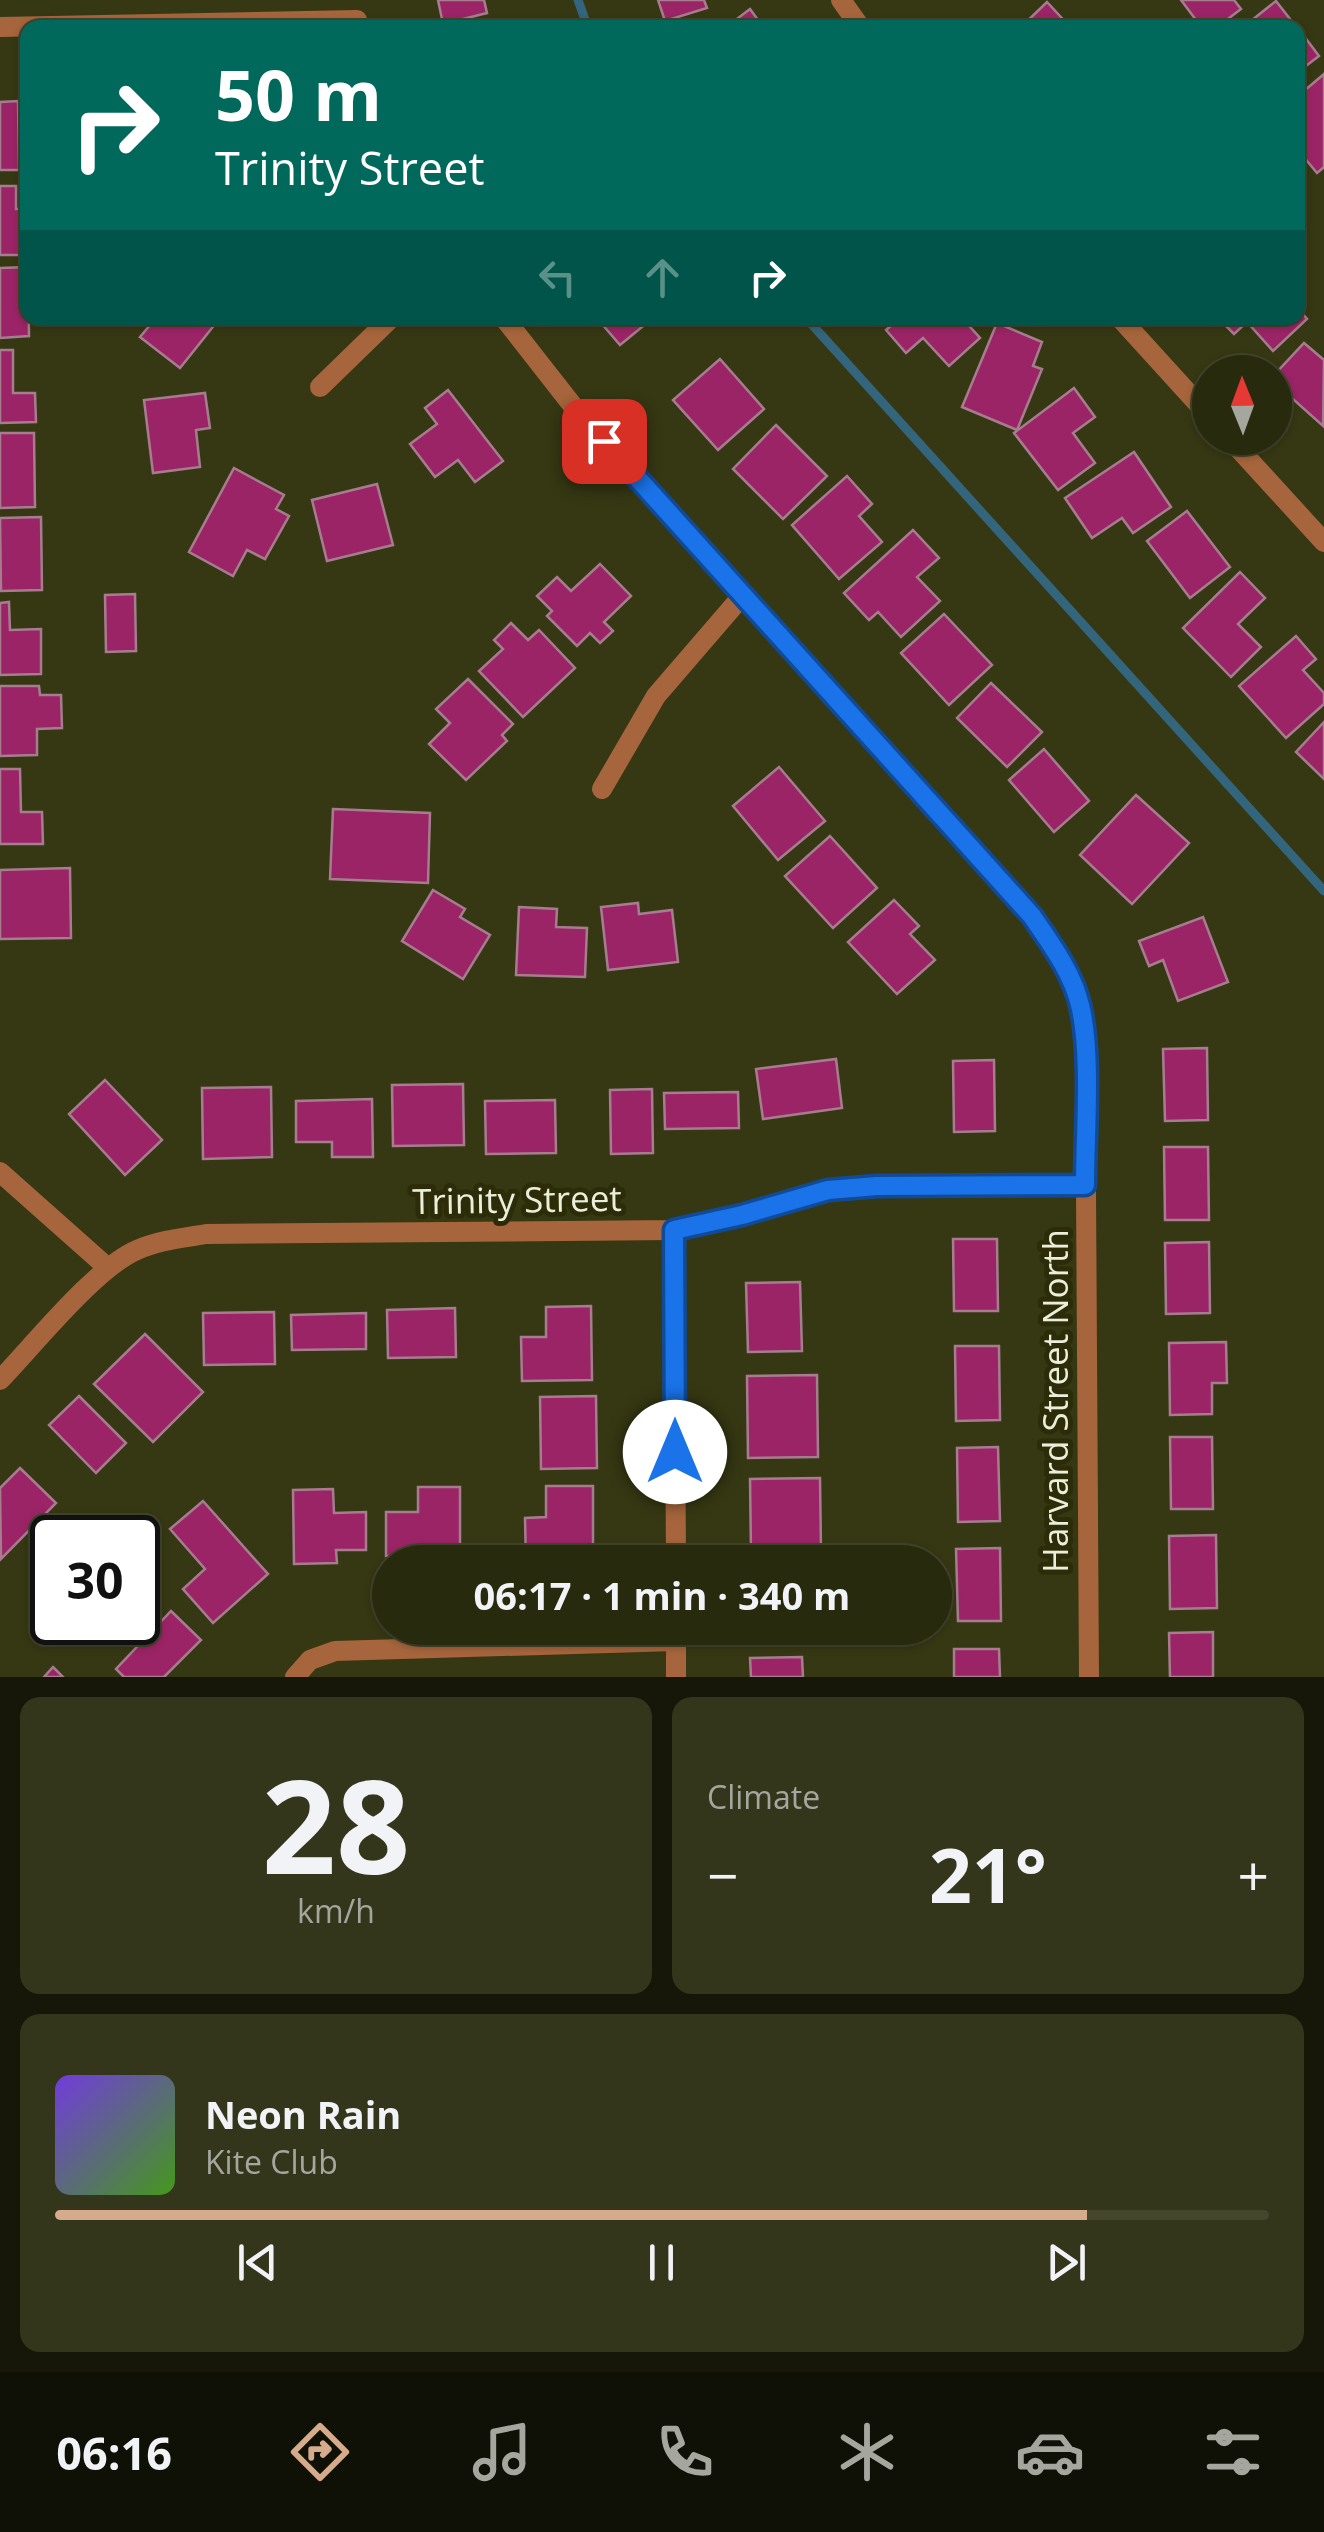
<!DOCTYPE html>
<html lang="en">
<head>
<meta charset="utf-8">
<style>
  body { margin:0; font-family:"Open Sans",sans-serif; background:#34361c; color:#f1f3f6; height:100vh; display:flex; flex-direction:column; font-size:38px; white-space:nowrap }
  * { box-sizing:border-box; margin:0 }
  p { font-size:32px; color:#a5a79e }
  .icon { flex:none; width:55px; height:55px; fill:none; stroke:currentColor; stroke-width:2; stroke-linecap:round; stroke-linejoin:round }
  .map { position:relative; height:1677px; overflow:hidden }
  .panel { display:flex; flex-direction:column; gap:20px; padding:20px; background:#161708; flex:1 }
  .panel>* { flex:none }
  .guide { position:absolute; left:20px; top:20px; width:1285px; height:305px; border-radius:20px; box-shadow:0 2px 8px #0004,0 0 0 2px #44462e; background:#00695c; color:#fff; overflow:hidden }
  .needle { width:65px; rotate:359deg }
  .tools { position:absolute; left:1192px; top:355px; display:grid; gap:20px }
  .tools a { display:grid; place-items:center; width:100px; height:100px; border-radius:50%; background:#282a0e; box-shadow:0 2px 8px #0004,0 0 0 2px #44462e; font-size:50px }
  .speed { position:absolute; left:30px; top:1515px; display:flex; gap:20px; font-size:50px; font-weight:700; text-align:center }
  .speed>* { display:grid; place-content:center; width:130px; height:130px; border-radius:50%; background:#282a0e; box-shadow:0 2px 8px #0004,0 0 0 2px #44462e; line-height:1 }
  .speed .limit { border:5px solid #111; border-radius:15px; background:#fff; color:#111 }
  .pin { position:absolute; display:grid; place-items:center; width:85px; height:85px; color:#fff; margin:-42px; border-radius:20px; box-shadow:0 5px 15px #0006 }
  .me { position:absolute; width:110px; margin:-55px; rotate:0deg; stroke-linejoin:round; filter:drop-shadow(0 0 8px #0008) }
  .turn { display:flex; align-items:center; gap:35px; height:210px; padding:0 30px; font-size:45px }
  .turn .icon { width:130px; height:130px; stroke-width:2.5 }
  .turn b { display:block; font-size:70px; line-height:85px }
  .lanes { display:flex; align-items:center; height:95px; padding:0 30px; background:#0003; justify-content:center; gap:50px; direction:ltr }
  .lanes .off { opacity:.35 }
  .big { font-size:75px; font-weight:700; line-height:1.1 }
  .panel .tile { flex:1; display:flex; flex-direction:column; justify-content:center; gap:15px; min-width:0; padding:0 35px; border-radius:20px; background:#34361c }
  .panel .dial { align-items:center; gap:0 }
  .dial b { font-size:130px; line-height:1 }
  .song { display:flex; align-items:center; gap:30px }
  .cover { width:120px; height:120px; border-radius:15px; background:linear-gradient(135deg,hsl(260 70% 55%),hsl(100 70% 35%)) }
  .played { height:10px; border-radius:5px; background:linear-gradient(90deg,#d6ab8b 85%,#44462e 85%) }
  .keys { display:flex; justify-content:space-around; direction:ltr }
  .heat { display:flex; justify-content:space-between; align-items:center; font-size:55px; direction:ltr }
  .panel .tiles { flex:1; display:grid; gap:20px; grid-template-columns:1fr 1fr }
  .tile:last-child { grid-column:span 2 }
  .trip { position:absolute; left:372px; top:1545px; width:580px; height:100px; border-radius:50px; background:#282a0e; box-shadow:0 2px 8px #0004,0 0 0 2px #44462e; font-weight:700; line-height:100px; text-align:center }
  .tabs { display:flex; height:160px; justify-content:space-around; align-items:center; background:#101106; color:#a5a79e }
  .tabs .icon { width:70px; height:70px }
  .tabs .selected { color:#d6ab8b }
  .tabs b { font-size:45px; color:#f1f3f6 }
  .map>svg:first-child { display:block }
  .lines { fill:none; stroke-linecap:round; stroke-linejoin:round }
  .stream { stroke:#33657d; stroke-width:9 }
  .building { fill:#9b2466; stroke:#a67d8f; stroke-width:2.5 }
  .minor { stroke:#a6653c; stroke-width:20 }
  .route-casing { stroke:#114b97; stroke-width:25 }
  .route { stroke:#1a73e8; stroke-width:18 }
  .labels { text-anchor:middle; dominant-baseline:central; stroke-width:10; stroke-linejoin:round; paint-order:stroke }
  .street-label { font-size:35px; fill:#eceeda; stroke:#2c2d08 }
</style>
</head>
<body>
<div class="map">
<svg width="1324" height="1677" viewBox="0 0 1324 1677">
  <rect width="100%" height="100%" fill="#363813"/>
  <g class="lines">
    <g class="stream">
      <polyline points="578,0 588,28"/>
      <polyline points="806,318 1324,891"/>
    </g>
  </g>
  <g class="building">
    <polygon points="438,0 484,0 487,13 443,24"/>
    <polygon points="658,0 704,0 707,8 665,21"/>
    <polygon points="1181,0 1234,0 1241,9 1216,28 1202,28"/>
    <polygon points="1276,1 1297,28 1242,28"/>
    <polygon points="1047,2 1071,28 1020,28"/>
    <polygon points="750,9 764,28 725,28"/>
    <polygon points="1298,28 1319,56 1298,72"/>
    <polygon points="1324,74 1324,167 1317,173 1298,150 1298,96"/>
    <polygon points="18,101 19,170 0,170 0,102"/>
    <polygon points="0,186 16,186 16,209 28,209 28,255 0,255"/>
    <polygon points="28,267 29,336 0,338 0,268"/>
    <polygon points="1298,308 1307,319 1273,351 1247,322 1234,334 1218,318 1298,318"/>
    <polygon points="156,318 220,318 180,368 140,337"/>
    <polygon points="607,318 653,318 620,345 601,323"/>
    <polygon points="900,318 962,318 980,338 949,366 923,338 906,353 886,330"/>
    <polygon points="997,323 1042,342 1033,366 1042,369 1017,430 962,407"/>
    <polygon points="1304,343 1324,360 1323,426 1275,383 1275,374"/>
    <polygon points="0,350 13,350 13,393 35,393 36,422 0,423"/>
    <polygon points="720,359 764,409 718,450 673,400"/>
    <polygon points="1074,388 1095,417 1073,433 1095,463 1058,490 1014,433"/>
    <polygon points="448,390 503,461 475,482 458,460 435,477 410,444 437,424 425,408"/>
    <polygon points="205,393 210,428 196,430 200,467 153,473 144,400"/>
    <polygon points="776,425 827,476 783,519 733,469"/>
    <polygon points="0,433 34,433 35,507 0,508"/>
    <polygon points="1134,452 1171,507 1133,533 1122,518 1092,538 1065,498"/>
    <polygon points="234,468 284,495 276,509 289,516 265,559 247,550 233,576 189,552"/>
    <polygon points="847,476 872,504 859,516 882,542 839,579 792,525"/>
    <polygon points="377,484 393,545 327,561 312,500"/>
    <polygon points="1187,511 1230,567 1190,598 1147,541"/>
    <polygon points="41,517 42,590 1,591 0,518"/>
    <polygon points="913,530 939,558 917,577 940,601 901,637 878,612 869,620 844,593"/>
    <polygon points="600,564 631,596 604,622 613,631 600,643 590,633 577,646 547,616 552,611 537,596 557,577 571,591"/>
    <polygon points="1240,572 1265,598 1238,624 1261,647 1231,677 1183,628"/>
    <polygon points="135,594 136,651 106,652 105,595"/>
    <polygon points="9,602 10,630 41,629 41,674 0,675 0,603"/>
    <polygon points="944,614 992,665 949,705 901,653"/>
    <polygon points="511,623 528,640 539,630 575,668 523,717 479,671 503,649 494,640"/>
    <polygon points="1296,636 1316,659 1303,670 1324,693 1324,704 1286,738 1239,686"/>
    <polygon points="468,679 513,724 502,735 507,741 466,780 429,744 450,723 436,709"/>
    <polygon points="991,683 1042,732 1007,767 957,718"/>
    <polygon points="0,686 39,686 40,695 61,695 62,728 37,729 37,755 0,756"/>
    <polygon points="1324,722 1324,779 1296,752"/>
    <polygon points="1044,749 1089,801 1054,832 1009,780"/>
    <polygon points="779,767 825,821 778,860 733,806"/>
    <polygon points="0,769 20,769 21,812 42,812 43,844 0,844"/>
    <polygon points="1136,795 1189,843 1132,904 1080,855"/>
    <polygon points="333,809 430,813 428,883 330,879"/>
    <polygon points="830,836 877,888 833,928 785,876"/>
    <polygon points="70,868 71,938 0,939 0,870"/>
    <polygon points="433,890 465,909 460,917 490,935 463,979 402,941"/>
    <polygon points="894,900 919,926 910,934 935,960 897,994 848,942"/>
    <polygon points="638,903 639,914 672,910 678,962 608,970 601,907"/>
    <polygon points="519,907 557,909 556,927 587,928 585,977 516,975"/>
    <polygon points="1203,917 1228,982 1178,1001 1163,960 1149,966 1139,941"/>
    <polygon points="1207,1048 1208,1120 1165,1121 1163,1049"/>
    <polygon points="836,1059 842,1108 763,1119 756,1069"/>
    <polygon points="994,1060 995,1131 954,1132 953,1061"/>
    <polygon points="105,1080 162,1140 125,1175 69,1114"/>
    <polygon points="463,1084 464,1145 393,1146 392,1085"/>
    <polygon points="271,1087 272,1157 203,1159 202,1088"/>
    <polygon points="652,1089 653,1153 611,1154 610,1090"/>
    <polygon points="738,1092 739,1128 665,1129 664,1093"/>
    <polygon points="372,1099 373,1157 332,1157 332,1142 296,1142 296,1101"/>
    <polygon points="555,1100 556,1153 486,1154 485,1101"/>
    <polygon points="1164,1147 1208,1147 1209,1220 1165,1220"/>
    <polygon points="953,1239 997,1239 998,1311 954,1311"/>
    <polygon points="1209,1242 1210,1313 1166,1314 1165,1243"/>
    <polygon points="800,1282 802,1351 748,1352 746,1283"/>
    <polygon points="591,1306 592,1380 522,1381 521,1337 546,1337 546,1307"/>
    <polygon points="455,1308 456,1357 388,1358 387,1310"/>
    <polygon points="274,1312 275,1364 204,1365 203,1313"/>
    <polygon points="366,1313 366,1349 292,1350 291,1315"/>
    <polygon points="145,1334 203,1392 153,1442 94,1384"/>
    <polygon points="1226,1342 1227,1383 1212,1383 1212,1414 1170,1415 1169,1343"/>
    <polygon points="955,1346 999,1346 1000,1420 956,1421"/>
    <polygon points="817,1375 818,1457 748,1458 747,1376"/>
    <polygon points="79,1396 126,1443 96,1473 49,1425"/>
    <polygon points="596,1396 597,1468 541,1469 540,1397"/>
    <polygon points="1170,1437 1212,1437 1213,1509 1171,1509"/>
    <polygon points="998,1447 1000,1521 958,1522 957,1448"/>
    <polygon points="20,1468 56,1503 1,1559 0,1488"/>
    <polygon points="820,1478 821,1551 751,1552 750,1479"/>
    <polygon points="546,1486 593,1486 593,1561 526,1562 525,1518 546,1517"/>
    <polygon points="418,1487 460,1487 460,1556 386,1556 386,1512 418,1512"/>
    <polygon points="333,1489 334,1513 366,1512 366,1550 336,1550 337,1563 294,1564 293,1490"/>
    <polygon points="203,1501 268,1574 213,1623 183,1589 205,1569 170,1529"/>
    <polygon points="1216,1535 1217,1608 1170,1609 1169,1536"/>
    <polygon points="1000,1548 1001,1621 958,1621 956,1549"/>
    <polygon points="171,1611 201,1640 164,1677 124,1677 116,1669"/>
    <polygon points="764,1628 819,1628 819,1640 764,1641"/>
    <polygon points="1213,1632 1213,1677 1170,1677 1169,1633"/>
    <polygon points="954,1649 999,1649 1000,1677 954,1677"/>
    <polygon points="802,1657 803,1677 751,1677 750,1658"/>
    <polygon points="53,1667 63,1677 44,1677"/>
  </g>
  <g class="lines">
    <g class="minor">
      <polyline points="841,0 861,28"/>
      <polyline points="0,27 357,20"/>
      <path d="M504 318 580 415 1032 916C1057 953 1077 985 1085 1029L1089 1677"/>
      <polyline points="1120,318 1210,417"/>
      <polyline points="320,387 391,318"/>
      <polyline points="1229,438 1324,542"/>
      <polyline points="602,789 656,696 743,595"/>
      <polyline points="0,1172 108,1268"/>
      <polyline points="674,1230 676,1562"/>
      <path d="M0 1380C34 1345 95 1268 137 1250 159 1240 183 1238 206 1234L674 1230 742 1215 828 1190 877 1186 1085 1185"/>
      <polyline points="676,1629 676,1677"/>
      <polyline points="295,1677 310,1660 335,1651 676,1641"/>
    </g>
  </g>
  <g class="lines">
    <g class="route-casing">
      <path id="route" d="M604 441 1032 916C1051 944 1072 972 1080 1005 1092 1053 1085 1134 1085 1185L877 1186 828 1190 742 1215 674 1230 675 1452"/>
    </g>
    <use href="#route" class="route"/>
  </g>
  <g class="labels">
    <g class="street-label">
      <text transform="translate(517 1199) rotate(-1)">Trinity Street</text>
      <text transform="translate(1054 1401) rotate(-90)">Harvard Street North</text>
    </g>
  </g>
</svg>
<div class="tools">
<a><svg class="needle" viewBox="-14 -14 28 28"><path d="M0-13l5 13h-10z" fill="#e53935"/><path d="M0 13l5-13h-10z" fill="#a5a79e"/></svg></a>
</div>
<div class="speed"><div class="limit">30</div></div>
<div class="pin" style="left:604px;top:441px;background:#d93025"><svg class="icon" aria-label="arrive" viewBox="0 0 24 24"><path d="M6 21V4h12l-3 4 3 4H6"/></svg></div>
<svg class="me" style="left:675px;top:1452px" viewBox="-20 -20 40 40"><circle r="19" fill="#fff"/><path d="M0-13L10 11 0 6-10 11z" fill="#1a73e8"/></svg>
<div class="trip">06:17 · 1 min · 340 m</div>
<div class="guide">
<div class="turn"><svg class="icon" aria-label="right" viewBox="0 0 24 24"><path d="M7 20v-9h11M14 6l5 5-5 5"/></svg><div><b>50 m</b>Trinity Street</div></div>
<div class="lanes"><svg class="icon off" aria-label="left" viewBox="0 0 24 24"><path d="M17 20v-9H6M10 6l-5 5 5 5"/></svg><svg class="icon off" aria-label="ahead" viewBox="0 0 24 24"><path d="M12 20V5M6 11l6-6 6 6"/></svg><svg class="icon" aria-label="right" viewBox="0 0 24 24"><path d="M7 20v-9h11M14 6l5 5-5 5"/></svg></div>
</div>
</div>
<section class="panel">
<div class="tiles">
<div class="tile dial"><b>28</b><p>km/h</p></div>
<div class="tile"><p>Climate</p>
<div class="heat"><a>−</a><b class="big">21°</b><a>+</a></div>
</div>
<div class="tile">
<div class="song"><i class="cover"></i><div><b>Neon Rain</b><p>Kite Club</p></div></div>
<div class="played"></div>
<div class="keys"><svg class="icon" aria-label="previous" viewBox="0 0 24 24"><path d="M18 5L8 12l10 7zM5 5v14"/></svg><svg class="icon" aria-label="pause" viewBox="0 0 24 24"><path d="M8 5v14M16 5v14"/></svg><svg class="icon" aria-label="next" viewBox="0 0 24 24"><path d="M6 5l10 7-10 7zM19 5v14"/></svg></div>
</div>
</div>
</section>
<nav class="tabs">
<b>06:16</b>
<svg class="icon selected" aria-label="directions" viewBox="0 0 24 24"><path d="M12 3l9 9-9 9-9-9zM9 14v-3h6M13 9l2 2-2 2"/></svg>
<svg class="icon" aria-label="music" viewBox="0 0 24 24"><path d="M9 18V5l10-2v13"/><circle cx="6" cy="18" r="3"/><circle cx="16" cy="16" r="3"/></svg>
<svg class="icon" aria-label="phone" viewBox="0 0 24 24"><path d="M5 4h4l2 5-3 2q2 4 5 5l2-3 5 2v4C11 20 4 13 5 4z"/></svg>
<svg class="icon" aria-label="climate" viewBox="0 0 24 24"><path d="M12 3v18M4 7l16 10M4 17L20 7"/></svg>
<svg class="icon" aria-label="car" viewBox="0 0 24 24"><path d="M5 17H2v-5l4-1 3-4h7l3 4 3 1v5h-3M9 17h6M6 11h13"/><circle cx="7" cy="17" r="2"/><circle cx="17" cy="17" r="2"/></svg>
<svg class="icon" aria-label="filters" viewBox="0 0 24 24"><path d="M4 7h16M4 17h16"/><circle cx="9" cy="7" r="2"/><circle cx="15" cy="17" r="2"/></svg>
</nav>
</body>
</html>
